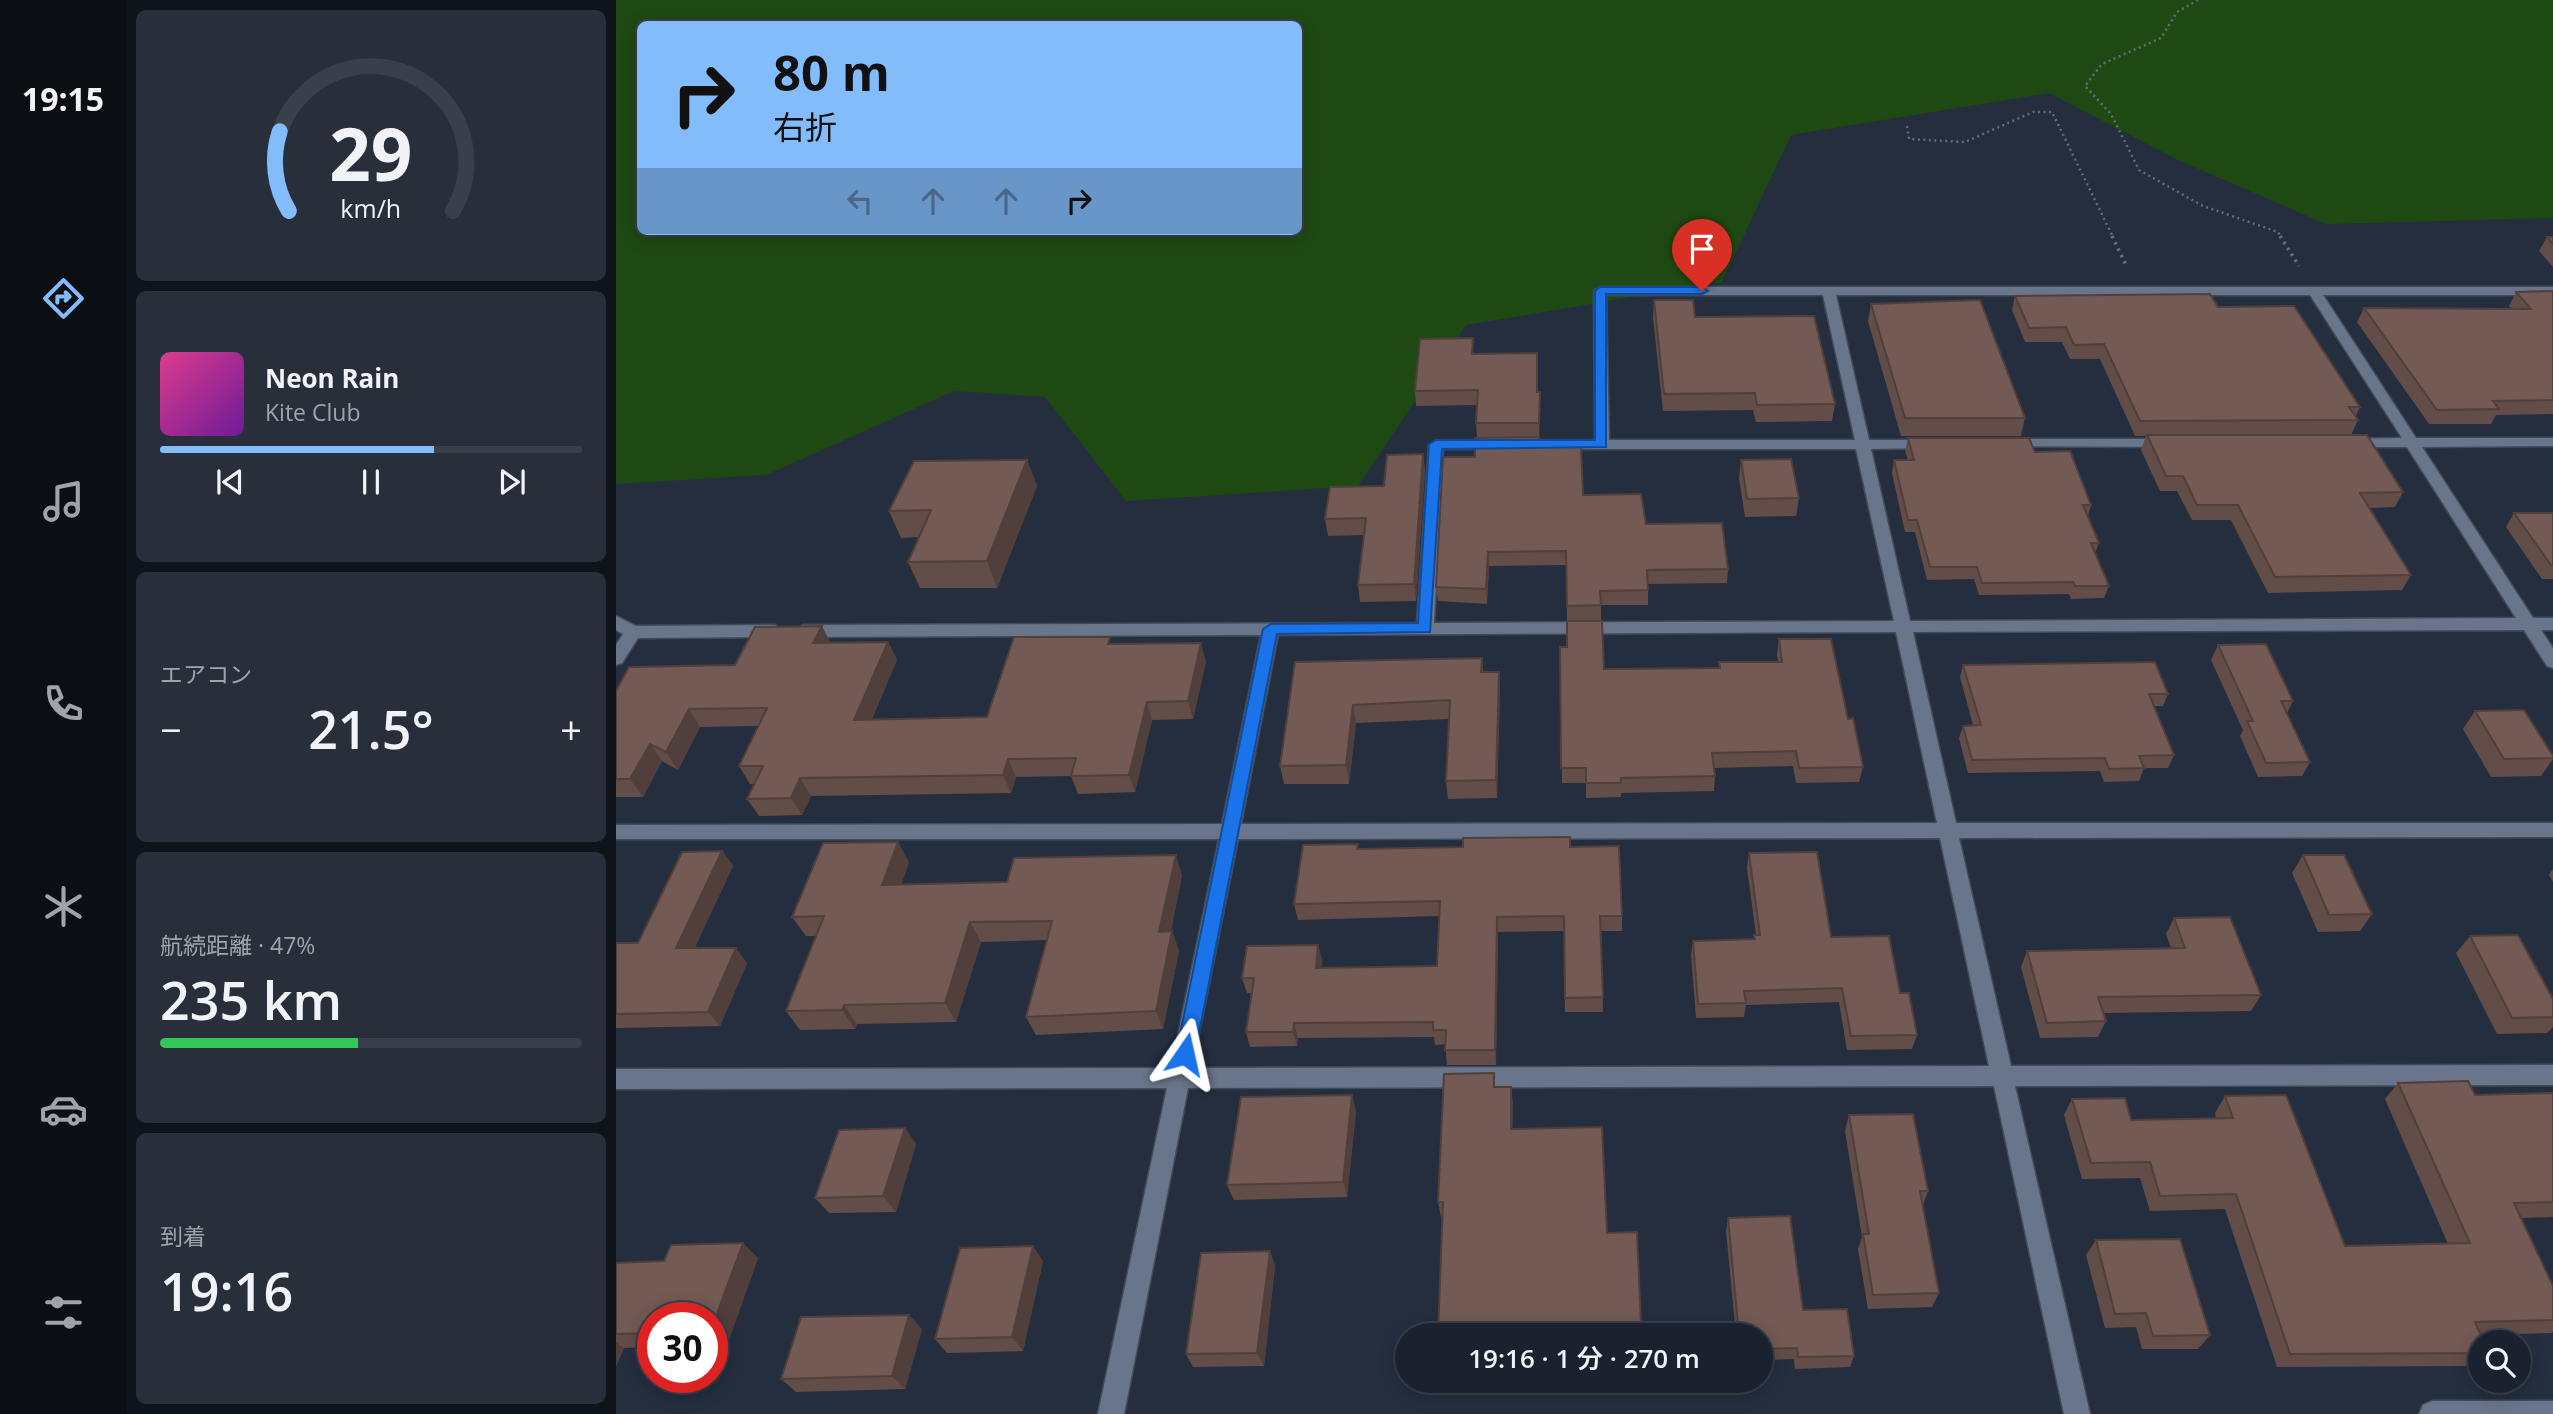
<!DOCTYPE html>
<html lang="ja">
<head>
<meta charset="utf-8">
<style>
  body { margin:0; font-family:"Open Sans","Noto Sans JP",sans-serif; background:#282f3b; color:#f1f3f6; height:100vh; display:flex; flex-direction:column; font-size:26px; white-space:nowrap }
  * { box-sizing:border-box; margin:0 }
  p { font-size:23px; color:#a0a4aa }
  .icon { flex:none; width:38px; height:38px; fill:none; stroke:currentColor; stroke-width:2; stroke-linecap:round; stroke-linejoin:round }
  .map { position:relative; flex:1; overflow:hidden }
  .details { display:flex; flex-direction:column; gap:10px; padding:10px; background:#0f131a; width:490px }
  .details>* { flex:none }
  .guide { position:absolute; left:21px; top:21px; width:665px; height:214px; border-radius:10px; box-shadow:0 4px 18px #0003,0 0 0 2px #393f4b; background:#83bcfb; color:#111; overflow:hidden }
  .buttons { position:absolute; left:1852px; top:1330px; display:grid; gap:14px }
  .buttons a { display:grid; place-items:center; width:63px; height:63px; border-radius:50%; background:#1b222f; box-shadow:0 4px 18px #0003,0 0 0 2px #393f4b; font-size:35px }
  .speed { position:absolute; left:21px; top:1302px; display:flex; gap:14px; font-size:35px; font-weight:700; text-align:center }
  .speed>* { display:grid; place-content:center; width:91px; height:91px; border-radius:50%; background:#1b222f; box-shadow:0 4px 18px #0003,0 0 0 2px #393f4b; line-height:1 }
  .speed .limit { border:10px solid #d22; background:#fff; color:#111 }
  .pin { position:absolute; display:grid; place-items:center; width:60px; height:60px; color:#fff; margin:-72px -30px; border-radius:50% 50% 50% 0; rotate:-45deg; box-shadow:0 0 7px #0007 }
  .pin .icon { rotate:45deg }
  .me { position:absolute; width:77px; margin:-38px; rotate:11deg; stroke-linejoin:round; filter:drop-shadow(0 0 5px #0008) }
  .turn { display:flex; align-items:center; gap:24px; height:147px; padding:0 21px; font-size:32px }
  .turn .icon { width:91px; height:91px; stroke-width:2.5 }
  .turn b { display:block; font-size:49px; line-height:60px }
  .lanes { display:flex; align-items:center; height:66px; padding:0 21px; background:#0003; justify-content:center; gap:35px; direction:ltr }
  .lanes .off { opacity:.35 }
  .big { font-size:52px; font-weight:600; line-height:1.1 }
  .details .card { flex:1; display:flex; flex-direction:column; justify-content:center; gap:10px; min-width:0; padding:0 24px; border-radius:10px; background:#282f3b }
  .details .dial { align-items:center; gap:0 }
  .dial svg { height:182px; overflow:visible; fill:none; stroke:#393f4b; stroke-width:7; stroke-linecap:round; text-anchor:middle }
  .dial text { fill:#f1f3f6; stroke:none }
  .song { display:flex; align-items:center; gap:21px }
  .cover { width:84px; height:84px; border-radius:10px; background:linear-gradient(135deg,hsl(330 70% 55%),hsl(280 70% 35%)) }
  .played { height:7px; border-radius:4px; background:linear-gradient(90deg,#83bcfb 65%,#393f4b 65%) }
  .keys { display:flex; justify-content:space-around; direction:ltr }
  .heat { display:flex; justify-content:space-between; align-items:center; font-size:38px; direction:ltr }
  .charge { height:10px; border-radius:5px; background:linear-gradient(90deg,#34c759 47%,#393f4b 0) }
  .trip { position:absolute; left:779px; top:1323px; width:378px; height:70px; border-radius:35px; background:#1b222f; box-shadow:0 4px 18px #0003,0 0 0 2px #393f4b; font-weight:600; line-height:70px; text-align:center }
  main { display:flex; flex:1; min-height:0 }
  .dock { display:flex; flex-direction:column; width:126px; justify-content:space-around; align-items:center; background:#0b0e13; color:#a0a4aa }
  .dock .icon { width:49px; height:49px }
  .dock .selected { color:#83bcfb }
  .dock b { font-size:32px; color:#f1f3f6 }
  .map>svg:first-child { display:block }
  .green { fill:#1f4913; fill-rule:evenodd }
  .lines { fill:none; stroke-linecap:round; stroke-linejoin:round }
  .minor-casing { stroke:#424b59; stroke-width:3 }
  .path-far1 { stroke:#636c7b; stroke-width:2.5; stroke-dasharray:2 3.5; stroke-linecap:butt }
  .path { stroke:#636c7b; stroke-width:3.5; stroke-dasharray:2.5 4.5; stroke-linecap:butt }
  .minor { fill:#69758a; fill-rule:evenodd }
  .wall { fill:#634d48 }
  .shaded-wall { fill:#503f3b }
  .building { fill:#735a54; stroke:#503f3b; stroke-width:2 }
  .route { fill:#1a73e8; stroke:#114b97; stroke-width:2 }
</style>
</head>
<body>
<main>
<nav class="dock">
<b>19:15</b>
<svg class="icon selected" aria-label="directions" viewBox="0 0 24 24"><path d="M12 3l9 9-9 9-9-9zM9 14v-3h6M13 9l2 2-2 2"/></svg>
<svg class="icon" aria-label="music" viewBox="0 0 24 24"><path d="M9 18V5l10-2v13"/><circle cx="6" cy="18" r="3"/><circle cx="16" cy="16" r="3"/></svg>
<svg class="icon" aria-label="phone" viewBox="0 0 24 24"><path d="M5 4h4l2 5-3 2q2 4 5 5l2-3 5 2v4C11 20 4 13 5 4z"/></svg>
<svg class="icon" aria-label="climate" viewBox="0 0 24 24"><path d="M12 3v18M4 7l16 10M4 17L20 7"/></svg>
<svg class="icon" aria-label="car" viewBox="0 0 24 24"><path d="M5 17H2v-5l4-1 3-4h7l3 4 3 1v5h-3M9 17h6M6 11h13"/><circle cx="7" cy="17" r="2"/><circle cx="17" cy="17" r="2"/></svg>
<svg class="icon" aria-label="filters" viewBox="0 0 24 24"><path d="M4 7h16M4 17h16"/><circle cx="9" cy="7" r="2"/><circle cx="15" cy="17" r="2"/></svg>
</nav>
<section class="details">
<div class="card dial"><svg viewBox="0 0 100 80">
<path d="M14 69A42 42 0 1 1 86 69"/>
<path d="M14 69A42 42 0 0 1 10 34" stroke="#83bcfb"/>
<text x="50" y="56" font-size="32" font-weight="700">29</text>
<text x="50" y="72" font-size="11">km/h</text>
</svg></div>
<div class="card">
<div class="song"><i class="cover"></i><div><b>Neon Rain</b><p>Kite Club</p></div></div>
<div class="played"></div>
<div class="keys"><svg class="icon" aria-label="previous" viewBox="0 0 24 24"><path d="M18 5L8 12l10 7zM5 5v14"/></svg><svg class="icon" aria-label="pause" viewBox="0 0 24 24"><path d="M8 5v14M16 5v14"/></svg><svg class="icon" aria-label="next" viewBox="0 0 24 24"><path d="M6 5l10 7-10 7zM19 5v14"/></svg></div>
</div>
<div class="card"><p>エアコン</p>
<div class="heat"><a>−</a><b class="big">21.5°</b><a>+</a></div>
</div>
<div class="card"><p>航続距離 · 47%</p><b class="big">235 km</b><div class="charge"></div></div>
<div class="card"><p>到着</p><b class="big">19:16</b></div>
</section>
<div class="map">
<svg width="1937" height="1414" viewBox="0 0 1937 1414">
  <rect width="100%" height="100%" fill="#242e3f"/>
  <path class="green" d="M0 0H1937V218L1710 224 1562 160 1433 93 1175 135 1106 282 850 325 742 486 510 501 429 397 338 391 150 475 0 484ZM24 24H682V231H24Z"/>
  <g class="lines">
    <g class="minor-casing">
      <g id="minor">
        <path d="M984 287H1937V295H1707L1800 438H1937V446L1806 447 1917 618H1937V630H1925L1937 648V668L1931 666 1908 630 1297 632 1340 823H1937V837L1343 838 1395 1066 1937 1065V1085L1399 1086 1474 1414H1448L1378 1086 572 1088 508 1414H482L551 1088 0 1089V1069L555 1068 603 839H0V825L606 824 645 635 187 637 179 631 187 625 801 623 813 445 820 441 979 440 978 291ZM990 295H1207L1239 440H993ZM1220 295H1694L1786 438 1734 439 1727 443 1734 447H1791L1900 618 1294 621 1255 449 1314 448 1321 444 1314 440H1253ZM827 449H1240L1278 621 818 623ZM1280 632 1321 823 625 824 662 635ZM1324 838 1373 1066 576 1068 622 839Z"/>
        <polygon points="1391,439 1552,439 1559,443 1552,447 1386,446 1384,443"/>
        <polygon points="0,616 20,626 159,625 167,631 159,637 22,638 6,663 0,665 0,645 7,634 0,630"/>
        <polygon points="1816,1401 1937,1401 1937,1414 1803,1414 1807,1405"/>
      </g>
    </g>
    <g class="path-far1">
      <polyline points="1582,0 1561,12 1545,38 1486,64 1469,86 1495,114 1523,170 1587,206 1662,232 1665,237"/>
      <polyline points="1291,126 1293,139 1349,142 1417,112 1436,112 1497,237"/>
    </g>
    <g class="path">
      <polyline points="1496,236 1510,265"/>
      <polyline points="1664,236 1683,266"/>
    </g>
    <use href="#minor" class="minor"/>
  </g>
  <g class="wall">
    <polygon points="1931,237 1937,237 1937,267 1923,251"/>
    <polygon points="1937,291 1937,414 1880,415 1875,424 1813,424 1741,322 1748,308 1895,309 1893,306 1900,292"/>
    <polygon points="1399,296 1602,307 1744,407 1739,417 1742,420 1735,435 1787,492 1779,507 1753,508 1795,575 1786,590 1652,593 1615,520 1576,520 1561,491 1544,491 1525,450 1530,436 1519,436 1484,359 1454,359 1446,342 1409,342 1396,310"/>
    <polygon points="1038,300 1079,317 1219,404 1216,421 1140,422 1137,410 1047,411 1037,317"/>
    <polygon points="1255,304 1409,418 1405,436 1285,436 1252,321"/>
    <polygon points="858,354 921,392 924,392 923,446 967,495 1030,524 1112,569 1111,583 1032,584 1032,605 985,605 985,620 951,620 950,565 873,566 871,604 822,601 820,587 859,457 861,438 860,423 861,405 800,406 799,391"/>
    <polygon points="1292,438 1419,452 1475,505 1472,516 1483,543 1479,553 1493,586 1488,598 1455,599 1453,594 1363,595 1358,579 1311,580 1299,532 1289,532 1276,473 1278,460 1292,460 1289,451"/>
    <polygon points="807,454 809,471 800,601 744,602 742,585 748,535 712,536 709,519 768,486"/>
    <polygon points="411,460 421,486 381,588 304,588 292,562 303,537 285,538 273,511"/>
    <polygon points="1125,460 1183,498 1180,516 1129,517 1123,478"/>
    <polygon points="1898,513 1937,513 1937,579 1926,579 1890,527"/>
    <polygon points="1163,639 1232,719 1247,767 1243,782 1180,783 1177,766 1098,768 1099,776 1098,791 1005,793 1005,797 970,798 970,783 946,783 944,647 951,647 988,669 1103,668 1103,662 1162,662 1161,654"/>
    <polygon points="272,642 281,660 256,719 371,717 496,644 590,661 577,719 536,720 519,792 462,794 455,776 400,777 395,793 195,796 186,815 143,816 131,799 138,784 134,784 123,766 142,726 84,727 62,770 46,761 27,797 0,797 0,691 215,643"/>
    <polygon points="1602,645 1677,701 1671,713 1694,762 1686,776 1642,777 1624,736 1627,730 1595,660"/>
    <polygon points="866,658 867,672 883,672 884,690 881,798 832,799 830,781 833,719 740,723 733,784 668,784 664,766 679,662"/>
    <polygon points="1347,665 1552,694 1547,706 1538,706 1558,755 1552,768 1528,768 1523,781 1488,782 1484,771 1352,773 1343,738 1347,726 1357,725 1344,677"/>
    <polygon points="1859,711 1937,756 1937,759 1925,776 1875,777 1847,729"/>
    <polygon points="742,844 742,849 954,847 1006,916 1006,931 985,931 987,1012 949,1012 948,931 882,932 880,1065 831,1065 829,1044 819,1045 818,1037 682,1038 681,1046 634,1047 630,1032 636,993 631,993 626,978 702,945 706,960 705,968 821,966 824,916 682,920 678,904"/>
    <polygon points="106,851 117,866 78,948 131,963 104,1026 0,1028 0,943 22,943"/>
    <polygon points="1133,853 1215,937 1284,993 1301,1035 1296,1049 1231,1050 1223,1002 1130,1005 1128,1017 1080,1018 1075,955 1077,941 1138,939 1138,935 1140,935 1131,868"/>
    <polygon points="1687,855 1756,914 1744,931 1702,932 1676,873"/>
    <polygon points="293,862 285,885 391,882 566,875 555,931 556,931 563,951 547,1029 420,1035 410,1017 431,940 365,942 340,1022 241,1024 239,1029 184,1030 170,1011 200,936 190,936 176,917"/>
    <polygon points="1937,869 1937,882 1933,875"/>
    <polygon points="1558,918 1645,995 1635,1011 1487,1013 1490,1021 1482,1037 1424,1038 1405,967 1411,951 1555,948 1550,934"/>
    <polygon points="1854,936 1937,999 1937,1027 1931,1033 1881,1034 1840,953"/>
    <polygon points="1782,1083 1859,1095 1937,1093 1937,1217 1905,1218 1937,1286 1937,1332 1935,1333 1865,1335 1864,1360 1855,1366 1661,1367 1609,1209 1534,1211 1524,1178 1466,1179 1448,1115 1456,1099 1515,1120 1600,1118 1599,1113 1609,1096 1729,1246 1832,1244 1769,1099"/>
    <polygon points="880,1087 897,1103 896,1129 991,1233 1025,1325 1024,1335 822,1335 826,1217 825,1217 822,1202"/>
    <polygon points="736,1095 740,1111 731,1197 618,1200 611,1185"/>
    <polygon points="1233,1115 1312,1191 1307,1205 1323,1293 1316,1307 1252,1309 1242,1249 1246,1237 1229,1131"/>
    <polygon points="289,1128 300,1144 280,1212 213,1213 199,1198"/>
    <polygon points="1112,1218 1187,1310 1238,1356 1234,1367 1179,1369 1178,1359 1144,1360 1144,1335 1120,1335 1110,1231"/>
    <polygon points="1480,1240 1594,1335 1582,1349 1526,1349 1520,1327 1489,1328 1470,1255"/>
    <polygon points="654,1251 659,1266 648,1366 577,1367 570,1354"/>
    <polygon points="142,1258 111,1345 96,1346 96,1318 37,1318 37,1347 8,1348 0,1366 0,1263"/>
    <polygon points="427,1261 407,1351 331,1353 319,1339"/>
    <polygon points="306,1329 289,1389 180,1392 165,1379"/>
  </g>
  <g class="shaded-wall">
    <polygon points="807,454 809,471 800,601 798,584"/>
    <polygon points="411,460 421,486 381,588 371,561"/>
    <polygon points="872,552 873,566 871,604 870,589"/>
    <polygon points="206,626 215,644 197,643"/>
    <polygon points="272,642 281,660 248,737 238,720"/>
    <polygon points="585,643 590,661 577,719 572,701"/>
    <polygon points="883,672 884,690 881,798 880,780"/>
    <polygon points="531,702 536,720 519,792 513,775"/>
    <polygon points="737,705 740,723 733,784 730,765"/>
    <polygon points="73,709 84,727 62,770 50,752"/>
    <polygon points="34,744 46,761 27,797 14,779"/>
    <polygon points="392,759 400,777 395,793 387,775"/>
    <polygon points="184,778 195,796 186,815 175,798"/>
    <polygon points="282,842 293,862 278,905 266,885"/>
    <polygon points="106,851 117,866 72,963 60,948"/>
    <polygon points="560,855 566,875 551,951 543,932"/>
    <polygon points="881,917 882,932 880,1065 879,1050"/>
    <polygon points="354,922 365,942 340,1022 329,1003"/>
    <polygon points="556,931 563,951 547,1029 540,1011"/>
    <polygon points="702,945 706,960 703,983 700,968"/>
    <polygon points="120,948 131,963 104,1026 92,1012"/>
    <polygon points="228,1005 241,1024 239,1029 226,1010"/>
    <polygon points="678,1023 682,1038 681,1046 677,1032"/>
    <polygon points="895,1087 897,1103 896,1145 895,1129"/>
    <polygon points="736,1095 740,1111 731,1197 727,1182"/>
    <polygon points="289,1128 300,1144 280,1212 267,1196"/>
    <polygon points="127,1243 142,1258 111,1345 96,1333 96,1327"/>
    <polygon points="417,1246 427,1261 407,1351 396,1337"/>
    <polygon points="654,1251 659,1266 648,1366 641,1353"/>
    <polygon points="293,1315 306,1329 289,1389 276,1376"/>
    <polygon points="0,1342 8,1348 0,1366"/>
  </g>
  <g class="building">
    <polygon points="1931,237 1937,237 1937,244"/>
    <polygon points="1937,291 1937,400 1877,401 1883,409 1821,410 1748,308 1915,309 1900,292"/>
    <polygon points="1594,294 1602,307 1678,306 1744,407 1733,407 1742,420 1524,421 1488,344 1458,345 1450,327 1413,328 1399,296"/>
    <polygon points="1038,300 1077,300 1079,317 1198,316 1219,404 1141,405 1139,393 1048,394"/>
    <polygon points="1364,300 1409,418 1289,418 1255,304"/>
    <polygon points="857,338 856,354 921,353 921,392 924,392 923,423 860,423 862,390 799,391 804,339"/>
    <polygon points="1531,435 1751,435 1787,492 1744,493 1795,575 1659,577 1622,505 1581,505 1567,476 1550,476"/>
    <polygon points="923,437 923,446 965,445 967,495 1025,494 1030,524 1106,523 1112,569 1031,570 1032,590 984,591 985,605 951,606 950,551 872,552 870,589 820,587 827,457 859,457 859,438"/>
    <polygon points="1292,438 1413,438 1419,452 1454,451 1475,505 1467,505 1483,543 1475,543 1493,586 1459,586 1457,582 1366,583 1361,567 1314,567 1301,520 1292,520 1278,460 1298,460"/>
    <polygon points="807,454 798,584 742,585 750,518 709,519 714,487 768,486 771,455"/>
    <polygon points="1175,459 1183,498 1131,499 1125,460"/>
    <polygon points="411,460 371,561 292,562 315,510 273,511 298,461"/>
    <polygon points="1898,513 1937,513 1937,565 1935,565"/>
    <polygon points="951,621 986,621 988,669 1104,668 1103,662 1166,662 1163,639 1215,639 1232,719 1237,718 1247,767 1183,768 1180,751 1096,753 1099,776 1005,778 1005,783 970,783 970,768 945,768 944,647 951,647"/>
    <polygon points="206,626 197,643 272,642 238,720 371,717 398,637 494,637 492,644 585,643 572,701 531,702 513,775 455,776 460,758 392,759 387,775 184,778 175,798 131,799 147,766 123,766 151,708 73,709 50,752 34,744 14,779 0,779 0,691 13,667 119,665 139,627"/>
    <polygon points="1650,644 1677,701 1665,701 1694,762 1650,763 1631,721 1637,721 1602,645"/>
    <polygon points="866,658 865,672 883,672 880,780 830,781 834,700 737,705 730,765 664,766 679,662"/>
    <polygon points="1539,662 1552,694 1533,694 1558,755 1523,756 1528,768 1493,769 1489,758 1356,760 1347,726 1365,725 1347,665"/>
    <polygon points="1908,710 1937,756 1937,758 1888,759 1859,711"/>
    <polygon points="954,837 954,847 1003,846 1006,916 984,916 987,997 949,998 948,916 881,917 879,1050 829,1050 830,1030 817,1030 817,1022 678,1023 677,1032 630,1032 638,978 626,978 631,946 702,945 700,968 821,966 824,901 678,904 687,845 742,844 741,849 847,847 847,838"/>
    <polygon points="282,842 266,885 391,882 398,858 560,855 543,932 556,931 540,1011 410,1017 436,921 354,922 329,1003 228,1005 226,1010 170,1011 208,916 176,917 207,843"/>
    <polygon points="106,851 60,948 120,948 92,1012 0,1014 0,943 22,943 66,852"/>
    <polygon points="1201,852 1215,937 1273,936 1284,993 1293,993 1301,1035 1235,1036 1226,988 1128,991 1130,1003 1082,1004 1077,941 1139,939 1138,935 1144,935 1133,853"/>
    <polygon points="1687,855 1728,855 1756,914 1713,915"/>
    <polygon points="1614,917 1645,995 1482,997 1490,1021 1431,1023 1411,951 1569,948 1558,918"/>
    <polygon points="1902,935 1937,999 1937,1017 1896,1018 1854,936"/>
    <polygon points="878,1073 878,1087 895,1087 895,1129 986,1127 991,1233 1021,1232 1025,1325 878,1328 878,1335 822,1335 827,1202 822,1202 828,1074"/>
    <polygon points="1852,1081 1859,1095 1937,1093 1937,1202 1898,1203 1937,1286 1937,1320 1859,1322 1868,1342 1864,1342 1864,1353 1674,1354 1620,1194 1544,1196 1534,1162 1475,1163 1456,1099 1509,1098 1515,1120 1617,1118 1609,1096 1670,1095 1729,1246 1854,1243 1782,1083"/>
    <polygon points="736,1095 727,1182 611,1185 625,1097"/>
    <polygon points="1297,1114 1312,1191 1304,1191 1323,1293 1257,1295 1247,1234 1253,1234 1233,1115"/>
    <polygon points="289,1128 267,1196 199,1198 223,1130"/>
    <polygon points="1174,1216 1187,1310 1231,1309 1238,1356 1182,1357 1181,1348 1144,1349 1144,1335 1123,1335 1112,1218"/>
    <polygon points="1564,1239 1594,1335 1537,1336 1530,1313 1499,1314 1480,1240"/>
    <polygon points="127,1243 96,1327 96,1318 37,1318 37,1333 0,1334 0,1263 48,1261 55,1245"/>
    <polygon points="417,1246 396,1337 319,1339 344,1248"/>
    <polygon points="654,1251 641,1353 570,1354 585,1253"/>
    <polygon points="293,1315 276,1376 165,1379 185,1317"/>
  </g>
  <polygon class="route" points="984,287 1086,287 1092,291 1086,294 990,294 990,447 826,449 814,632 661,634 579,1054 576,1060 569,1062 562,1060 560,1054 647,629 655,624 802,623 813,444 820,440 979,440 979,291"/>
</svg>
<div class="buttons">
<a><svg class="icon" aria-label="search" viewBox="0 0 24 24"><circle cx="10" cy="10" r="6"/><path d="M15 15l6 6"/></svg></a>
</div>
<div class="speed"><div class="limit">30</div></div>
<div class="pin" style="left:1086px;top:291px;background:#d93025"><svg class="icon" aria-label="arrive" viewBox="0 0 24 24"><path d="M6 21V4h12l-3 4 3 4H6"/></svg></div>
<svg class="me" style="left:569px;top:1054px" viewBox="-20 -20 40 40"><path d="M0-17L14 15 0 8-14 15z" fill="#1a73e8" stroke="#fff" stroke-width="4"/></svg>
<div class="trip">19:16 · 1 分 · 270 m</div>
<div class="guide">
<div class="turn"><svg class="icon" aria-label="right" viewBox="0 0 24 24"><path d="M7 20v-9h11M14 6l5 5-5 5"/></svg><div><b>80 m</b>右折</div></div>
<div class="lanes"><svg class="icon off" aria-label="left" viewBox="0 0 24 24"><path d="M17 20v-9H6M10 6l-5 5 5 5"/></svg><svg class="icon off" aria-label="ahead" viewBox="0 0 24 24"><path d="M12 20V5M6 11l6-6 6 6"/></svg><svg class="icon off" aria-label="ahead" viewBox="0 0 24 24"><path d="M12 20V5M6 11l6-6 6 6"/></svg><svg class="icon" aria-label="right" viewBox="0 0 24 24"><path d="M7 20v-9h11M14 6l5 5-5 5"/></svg></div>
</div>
</div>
</main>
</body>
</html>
